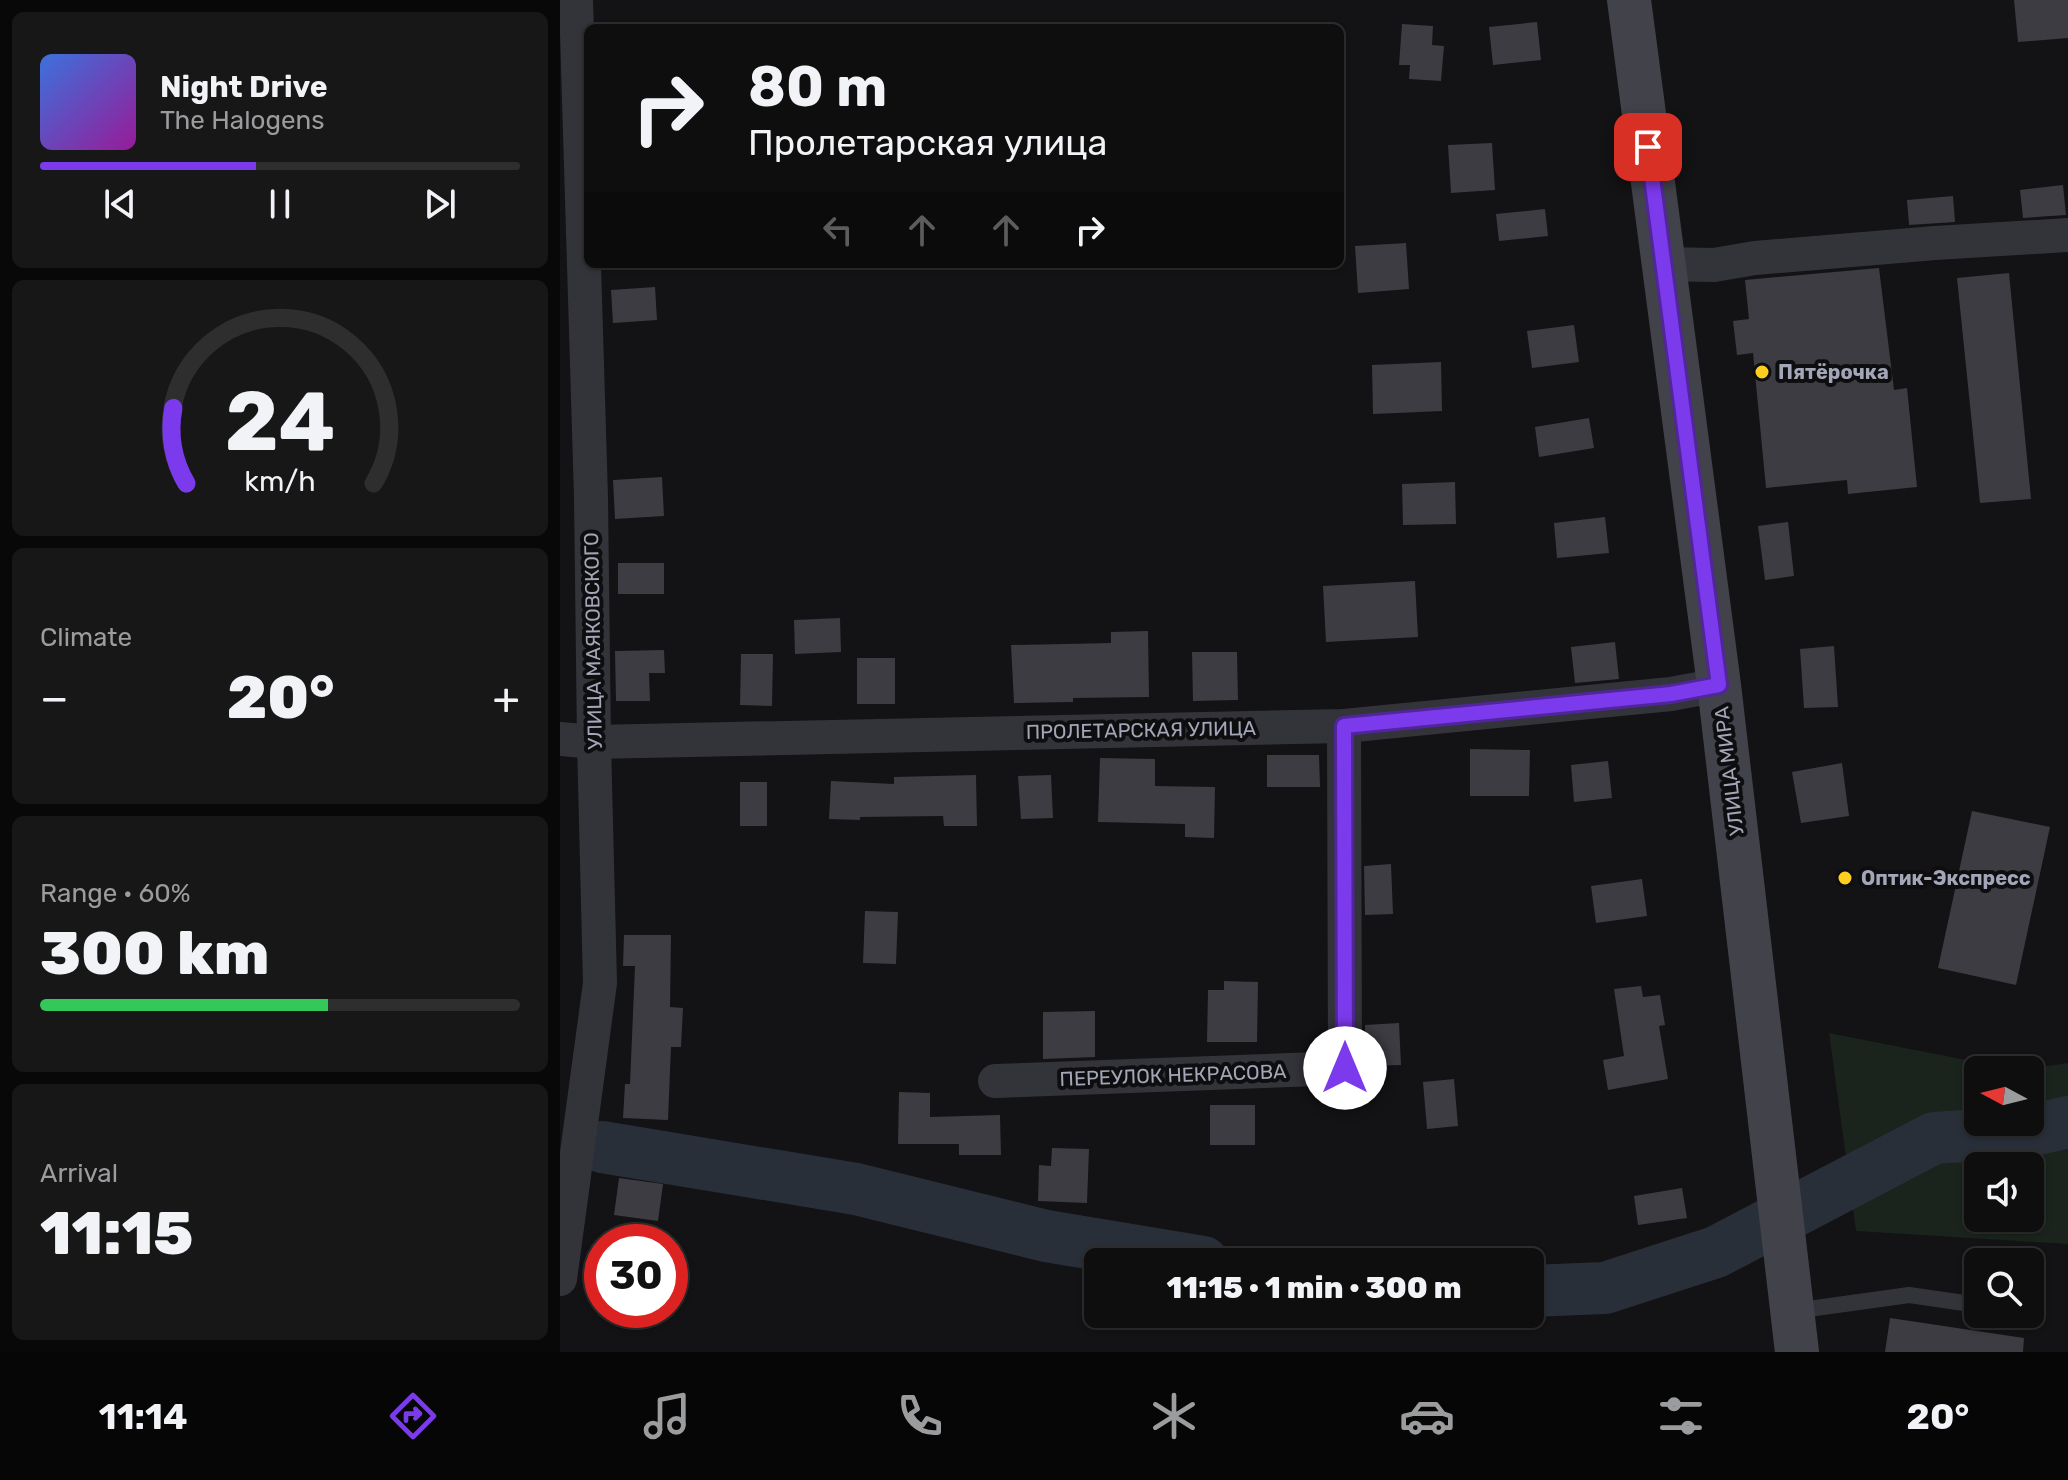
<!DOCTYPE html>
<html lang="en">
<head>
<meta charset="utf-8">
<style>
  body { margin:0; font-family:Rubik,sans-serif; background:#171718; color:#f1f3f6; height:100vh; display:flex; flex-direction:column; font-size:30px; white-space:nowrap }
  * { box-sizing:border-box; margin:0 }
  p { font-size:26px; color:#9b9c9e }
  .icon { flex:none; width:44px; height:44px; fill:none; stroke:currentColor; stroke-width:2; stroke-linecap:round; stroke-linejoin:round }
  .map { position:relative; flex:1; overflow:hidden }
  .panel { display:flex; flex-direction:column; gap:12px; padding:12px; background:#080808; width:560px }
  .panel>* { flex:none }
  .guide { position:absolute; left:24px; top:24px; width:760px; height:244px; border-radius:12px; box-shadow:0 2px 6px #0004,0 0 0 2px #2e2e2f; background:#0e0e0f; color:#f1f3f6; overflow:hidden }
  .needle { width:52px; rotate:277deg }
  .tools { position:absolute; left:1404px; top:1056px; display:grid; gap:16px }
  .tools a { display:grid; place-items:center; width:80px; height:80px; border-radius:12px; background:#0e0e0f; box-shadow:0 2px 6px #0004,0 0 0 2px #2e2e2f; font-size:40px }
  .speed { position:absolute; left:24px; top:1224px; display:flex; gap:16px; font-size:40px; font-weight:700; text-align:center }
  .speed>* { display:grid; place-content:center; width:104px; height:104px; border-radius:50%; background:#0e0e0f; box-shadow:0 2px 6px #0004,0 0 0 2px #2e2e2f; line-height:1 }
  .speed .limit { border:12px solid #d22; background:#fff; color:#111 }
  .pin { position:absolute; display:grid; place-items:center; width:68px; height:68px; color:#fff; margin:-34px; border-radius:16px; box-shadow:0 4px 12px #0006 }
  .me { position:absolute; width:88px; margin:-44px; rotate:0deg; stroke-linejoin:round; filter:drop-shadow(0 0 6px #0008) }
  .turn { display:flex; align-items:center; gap:28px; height:168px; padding:0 32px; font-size:36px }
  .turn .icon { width:104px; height:104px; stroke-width:2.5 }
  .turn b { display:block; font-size:56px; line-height:68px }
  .lanes { display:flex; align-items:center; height:76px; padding:0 32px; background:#0003; justify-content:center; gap:40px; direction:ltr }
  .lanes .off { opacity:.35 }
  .big { font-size:60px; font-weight:800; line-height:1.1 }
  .panel .tile { flex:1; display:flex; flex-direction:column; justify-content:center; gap:12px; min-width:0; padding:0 28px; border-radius:12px; background:#171718 }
  .panel .dial { align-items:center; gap:0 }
  .dial svg { height:208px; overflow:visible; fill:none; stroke:#2e2e2f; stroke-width:7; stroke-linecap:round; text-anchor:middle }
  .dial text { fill:#f1f3f6; stroke:none }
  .song { display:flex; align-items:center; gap:24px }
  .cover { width:96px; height:96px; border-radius:12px; background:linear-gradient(135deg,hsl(220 70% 55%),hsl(300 70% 35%)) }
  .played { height:8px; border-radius:4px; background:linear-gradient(90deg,#7c3aed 45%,#2e2e2f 45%) }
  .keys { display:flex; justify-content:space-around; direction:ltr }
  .heat { display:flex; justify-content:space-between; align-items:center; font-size:44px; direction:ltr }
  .charge { height:12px; border-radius:6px; background:linear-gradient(90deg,#34c759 60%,#2e2e2f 0) }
  .trip { position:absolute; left:524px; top:1248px; width:460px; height:80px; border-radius:12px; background:#0e0e0f; box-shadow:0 2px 6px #0004,0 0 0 2px #2e2e2f; font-weight:800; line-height:80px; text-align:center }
  .dock { display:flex; height:128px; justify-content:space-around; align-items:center; background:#060606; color:#9b9c9e }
  .dock .icon { width:56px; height:56px }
  .dock .active { color:#7c3aed }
  .dock b { font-size:36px; color:#f1f3f6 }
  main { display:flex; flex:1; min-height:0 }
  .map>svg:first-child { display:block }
  .green { fill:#1a231c; fill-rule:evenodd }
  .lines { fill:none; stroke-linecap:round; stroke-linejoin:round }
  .river { stroke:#282f39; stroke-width:52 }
  .building { fill:#3c3c42 }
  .service { stroke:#33333a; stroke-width:16 }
  .minor { stroke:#33333a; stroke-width:34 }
  .secondary { stroke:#41424a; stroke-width:44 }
  .route-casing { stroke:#51269a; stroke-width:20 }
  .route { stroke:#7c3aed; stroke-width:14 }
  .poi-dot { fill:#ffcf20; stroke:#0e0d0f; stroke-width:3 }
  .labels { text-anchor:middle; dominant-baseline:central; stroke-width:8; stroke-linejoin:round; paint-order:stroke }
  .poi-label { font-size:20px; font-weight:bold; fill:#a2a6b6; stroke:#0e0d0f; text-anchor:start }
  .street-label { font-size:20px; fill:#a2a6b6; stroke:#0e0d0f }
</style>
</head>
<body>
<main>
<section class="panel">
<div class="tile">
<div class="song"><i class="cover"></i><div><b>Night Drive</b><p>The Halogens</p></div></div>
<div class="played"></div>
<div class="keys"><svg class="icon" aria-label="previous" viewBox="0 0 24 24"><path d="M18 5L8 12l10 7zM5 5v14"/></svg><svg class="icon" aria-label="pause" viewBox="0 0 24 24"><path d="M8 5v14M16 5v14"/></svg><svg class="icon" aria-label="next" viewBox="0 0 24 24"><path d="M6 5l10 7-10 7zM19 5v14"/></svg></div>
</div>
<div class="tile dial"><svg viewBox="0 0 100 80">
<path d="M14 69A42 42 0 1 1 86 69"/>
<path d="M14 69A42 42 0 0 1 9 40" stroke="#7c3aed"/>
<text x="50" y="56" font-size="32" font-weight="700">24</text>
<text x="50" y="72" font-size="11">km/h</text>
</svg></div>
<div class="tile"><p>Climate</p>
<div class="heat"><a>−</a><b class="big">20°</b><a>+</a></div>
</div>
<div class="tile"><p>Range · 60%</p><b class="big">300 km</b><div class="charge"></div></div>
<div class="tile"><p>Arrival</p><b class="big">11:15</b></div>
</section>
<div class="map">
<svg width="1508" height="1352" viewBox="0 0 1508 1352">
  <rect width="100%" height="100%" fill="#131214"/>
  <path class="green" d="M1269 1033 1457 1070 1508 1063V1244L1296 1231ZM1418 1070H1470V1122H1418ZM1418 1166H1470V1218H1418Z"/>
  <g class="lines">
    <g class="river">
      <polyline points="42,1147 296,1189 486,1236 643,1262"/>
      <polyline points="970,1291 1045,1288 1156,1252 1374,1138 1465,1132 1508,1122"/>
    </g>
  </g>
  <g class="building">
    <polygon points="1454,0 1508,0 1508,38 1458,42"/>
    <polygon points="977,22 981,60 933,65 929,27"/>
    <polygon points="842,24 873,26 872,45 884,46 881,81 849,79 850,65 839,65"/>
    <polygon points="932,143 935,190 891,193 888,145"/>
    <polygon points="1503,185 1506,215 1463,218 1460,190"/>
    <polygon points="1393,196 1395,222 1349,225 1347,200"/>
    <polygon points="985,209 988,236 939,241 936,214"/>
    <polygon points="846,243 849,289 798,293 795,246"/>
    <polygon points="1319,268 1334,390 1347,388 1357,487 1288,494 1287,480 1206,488 1193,353 1177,355 1173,321 1189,319 1185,280"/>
    <polygon points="1449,273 1471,499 1420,503 1397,278"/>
    <polygon points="95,287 97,320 53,323 51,290"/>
    <polygon points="1014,325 1019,362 972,368 967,331"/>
    <polygon points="881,362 882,411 813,414 812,365"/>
    <polygon points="1029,418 1034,448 979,457 975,427"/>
    <polygon points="102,477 104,516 55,519 53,480"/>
    <polygon points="895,482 896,524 843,525 842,484"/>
    <polygon points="1045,517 1049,553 997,558 994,523"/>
    <polygon points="1228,522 1234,576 1205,580 1198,526"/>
    <rect x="58" y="563" width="46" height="31"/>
    <polygon points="855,581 858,637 766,642 763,586"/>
    <polygon points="280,618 281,652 235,654 234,620"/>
    <polygon points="588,631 589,697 513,698 513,702 454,703 451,645 551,643 551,632"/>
    <polygon points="1055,642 1059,679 1015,683 1011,647"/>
    <polygon points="1274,646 1278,707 1244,708 1240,649"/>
    <polygon points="104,650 105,673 89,673 90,701 56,701 55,651"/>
    <polygon points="632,652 677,652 678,700 633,701"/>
    <polygon points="181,654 213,654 212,706 180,705"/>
    <rect x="297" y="658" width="38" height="46"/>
    <polygon points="910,749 970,750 969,796 910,796"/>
    <polygon points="707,755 759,755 760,787 707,787"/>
    <polygon points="540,758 595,759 595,786 655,787 654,838 625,837 625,824 538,822"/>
    <polygon points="1048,761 1052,798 1014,802 1011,765"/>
    <polygon points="1282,763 1289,816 1241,823 1232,772"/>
    <polygon points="416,775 417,826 384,826 383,816 300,817 300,820 269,819 271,781 334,784 334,777"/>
    <polygon points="491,775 493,818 461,819 458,776"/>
    <rect x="180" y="782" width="27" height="44"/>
    <polygon points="1412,811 1490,827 1456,985 1378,968"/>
    <polygon points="831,864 833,914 805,915 804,866"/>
    <polygon points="1082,879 1087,916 1036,923 1031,886"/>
    <polygon points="305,911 338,912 336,964 303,963"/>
    <polygon points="64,935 111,935 110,1007 123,1008 121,1047 111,1047 108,1120 63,1118 65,1084 70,1084 75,966 63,966"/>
    <polygon points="664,981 698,982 697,1042 647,1042 648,990 664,990"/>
    <polygon points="1081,986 1083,997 1100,995 1105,1025 1099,1026 1108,1079 1048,1090 1043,1060 1064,1056 1054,989"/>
    <polygon points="535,1011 535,1057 483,1059 483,1012"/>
    <polygon points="839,1023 841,1065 805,1066 805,1025"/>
    <polygon points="894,1079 898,1126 867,1129 863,1082"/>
    <polygon points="339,1092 370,1093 370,1117 440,1115 441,1155 399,1155 399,1144 338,1144"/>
    <rect x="650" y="1105" width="45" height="40"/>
    <polygon points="492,1148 529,1149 527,1203 478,1201 479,1165 491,1166"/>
    <polygon points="59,1178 103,1184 98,1221 54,1215"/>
    <polygon points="1122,1188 1127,1218 1078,1225 1074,1196"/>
    <polygon points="1330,1318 1464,1338 1463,1352 1325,1352"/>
  </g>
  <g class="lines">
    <polyline class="service" points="1234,1311 1349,1295 1418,1305"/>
    <g class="minor">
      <polyline points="1103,264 1154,265 1195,258 1375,243 1508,235"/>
      <polyline points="0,739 34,742 784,726 1111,694 1159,685"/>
      <polyline points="435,1081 785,1068 784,726"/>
      <polyline points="0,1279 40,983 34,742 31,497 16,0"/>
    </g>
    <polyline class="secondary" points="1069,0 1159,685 1237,1352"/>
  </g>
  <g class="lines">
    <g class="route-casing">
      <polyline id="route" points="785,1068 784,726 1111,694 1159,685 1088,147"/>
    </g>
    <use href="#route" class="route"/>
  </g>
  <g class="poi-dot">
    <circle cx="1202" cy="372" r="8"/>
    <circle cx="1285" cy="878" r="8"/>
  </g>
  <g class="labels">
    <g class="poi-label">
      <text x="1218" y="372">Пятёрочка</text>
      <text x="1301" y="878">Оптик-Экспресс</text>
    </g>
    <g class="street-label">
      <text transform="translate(33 641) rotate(-91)">УЛИЦА МАЯКОВСКОГО</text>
      <text transform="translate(581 730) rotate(-1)">ПРОЛЕТАРСКАЯ УЛИЦА</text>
      <text transform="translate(1169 771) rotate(-97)">УЛИЦА МИРА</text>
      <text transform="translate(613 1075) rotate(-2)">ПЕРЕУЛОК НЕКРАСОВА</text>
    </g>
  </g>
</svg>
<div class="tools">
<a><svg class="needle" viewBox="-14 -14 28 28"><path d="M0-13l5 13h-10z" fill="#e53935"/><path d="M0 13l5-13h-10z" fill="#9b9c9e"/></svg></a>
<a><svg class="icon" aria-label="sound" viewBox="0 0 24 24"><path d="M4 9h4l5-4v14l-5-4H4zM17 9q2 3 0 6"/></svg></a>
<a><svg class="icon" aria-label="search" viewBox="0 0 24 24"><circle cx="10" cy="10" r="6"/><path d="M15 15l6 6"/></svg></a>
</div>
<div class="speed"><div class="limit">30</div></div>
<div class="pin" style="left:1088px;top:147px;background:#d93025"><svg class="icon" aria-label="arrive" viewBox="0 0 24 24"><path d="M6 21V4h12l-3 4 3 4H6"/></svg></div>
<svg class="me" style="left:785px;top:1068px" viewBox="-20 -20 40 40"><circle r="19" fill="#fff"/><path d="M0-13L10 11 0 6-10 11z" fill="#7c3aed"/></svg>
<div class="trip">11:15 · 1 min · 300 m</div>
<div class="guide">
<div class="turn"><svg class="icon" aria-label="right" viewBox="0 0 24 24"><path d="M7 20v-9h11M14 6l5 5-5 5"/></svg><div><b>80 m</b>Пролетарская улица</div></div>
<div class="lanes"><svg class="icon off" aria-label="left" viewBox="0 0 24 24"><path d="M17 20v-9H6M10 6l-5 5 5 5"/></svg><svg class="icon off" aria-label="ahead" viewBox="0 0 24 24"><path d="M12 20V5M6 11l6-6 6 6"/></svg><svg class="icon off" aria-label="ahead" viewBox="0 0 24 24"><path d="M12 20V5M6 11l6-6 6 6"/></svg><svg class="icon" aria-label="right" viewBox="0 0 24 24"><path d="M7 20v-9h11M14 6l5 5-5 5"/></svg></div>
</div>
</div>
</main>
<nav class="dock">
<b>11:14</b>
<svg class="icon active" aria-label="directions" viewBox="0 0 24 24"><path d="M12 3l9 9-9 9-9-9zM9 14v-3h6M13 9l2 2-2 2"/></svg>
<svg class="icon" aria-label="music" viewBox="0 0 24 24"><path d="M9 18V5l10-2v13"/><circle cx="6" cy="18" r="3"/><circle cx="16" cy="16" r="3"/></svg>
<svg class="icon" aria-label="phone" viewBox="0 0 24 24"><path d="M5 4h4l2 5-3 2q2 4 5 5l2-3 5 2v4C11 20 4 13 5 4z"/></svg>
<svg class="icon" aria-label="climate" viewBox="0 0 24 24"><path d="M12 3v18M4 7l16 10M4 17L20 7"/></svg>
<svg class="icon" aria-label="car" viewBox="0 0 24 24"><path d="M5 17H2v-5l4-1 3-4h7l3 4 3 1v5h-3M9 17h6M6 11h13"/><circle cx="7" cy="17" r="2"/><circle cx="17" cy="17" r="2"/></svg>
<svg class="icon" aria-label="filters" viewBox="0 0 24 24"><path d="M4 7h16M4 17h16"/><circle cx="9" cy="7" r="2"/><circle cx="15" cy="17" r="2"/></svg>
<b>20°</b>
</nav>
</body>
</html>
